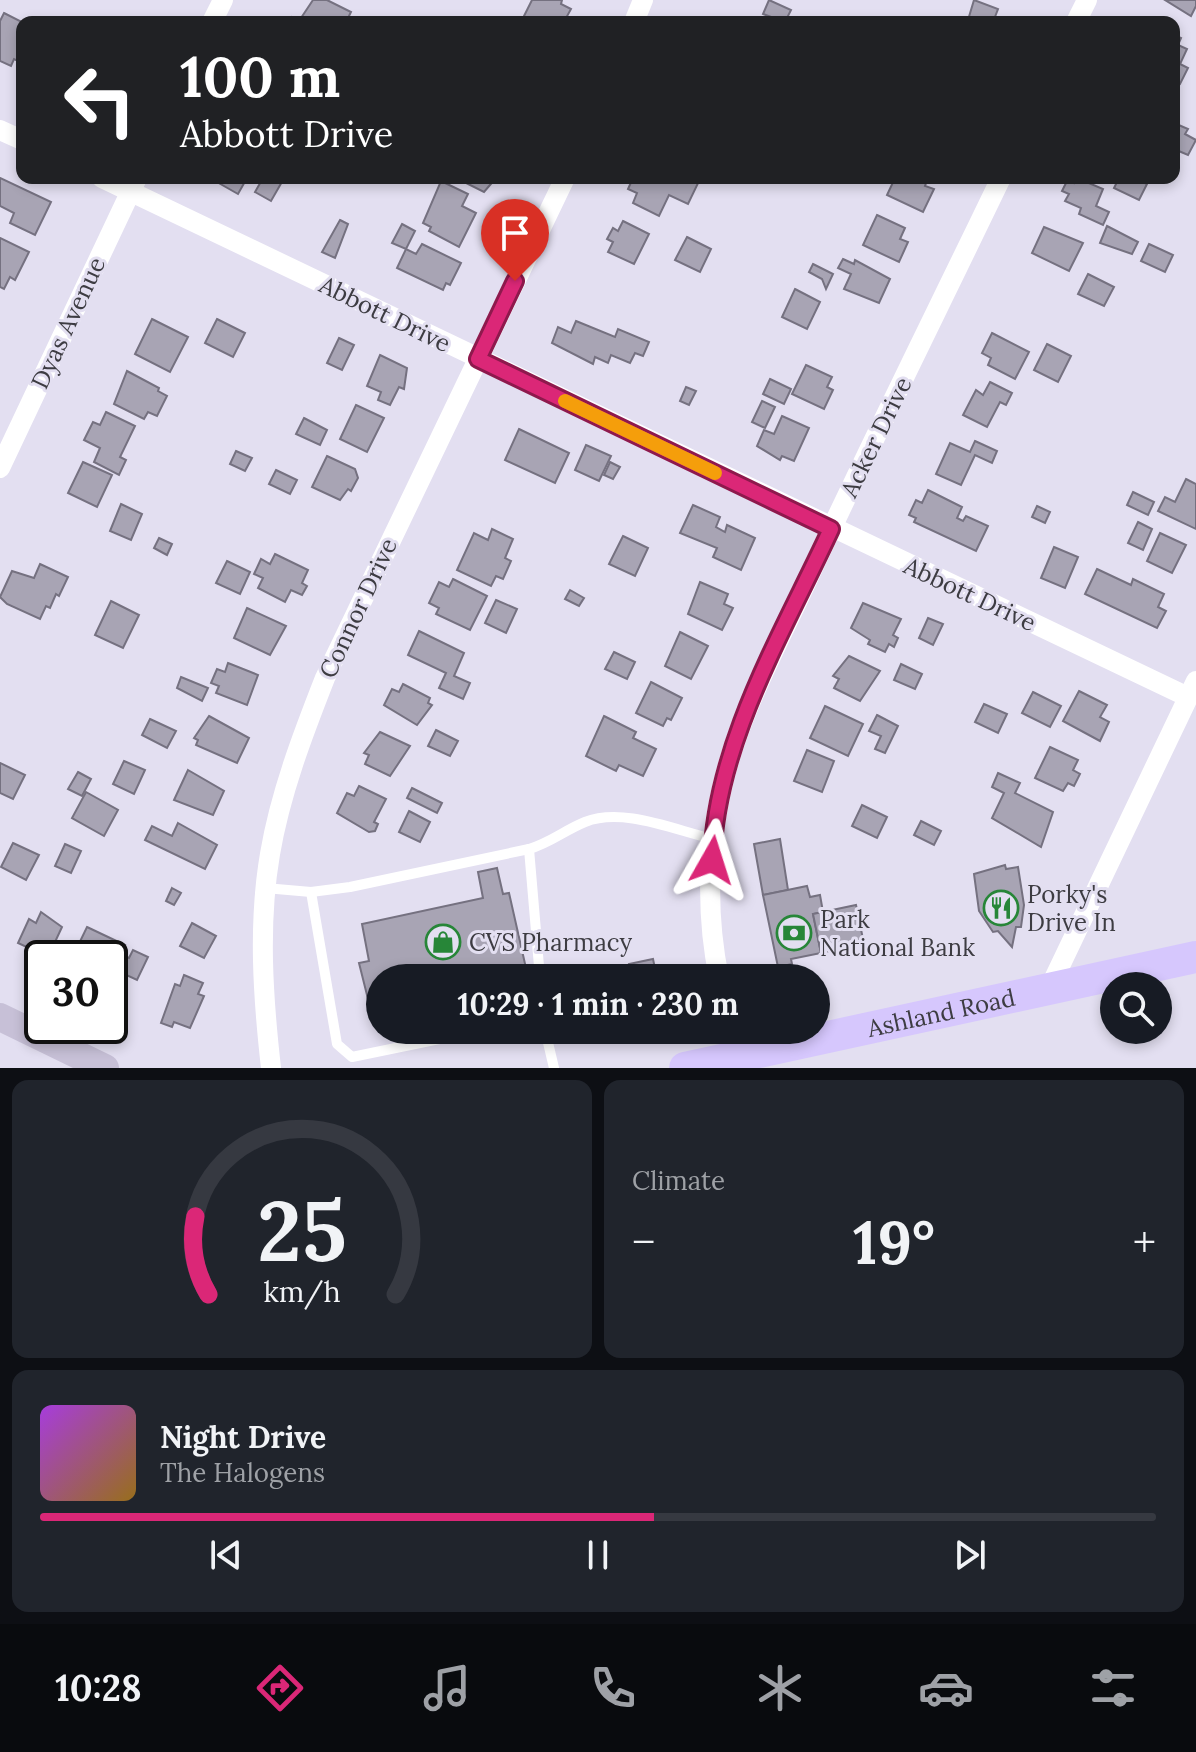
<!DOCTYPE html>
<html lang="en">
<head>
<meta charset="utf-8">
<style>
  body { margin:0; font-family:Lora,serif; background:#20242c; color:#f1f3f6; height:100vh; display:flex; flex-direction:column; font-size:30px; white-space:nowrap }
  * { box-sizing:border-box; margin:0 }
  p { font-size:26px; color:#9ea1a6 }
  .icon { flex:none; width:44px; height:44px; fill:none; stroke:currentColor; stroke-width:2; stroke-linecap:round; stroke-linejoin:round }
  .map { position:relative; height:1068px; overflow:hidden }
  .panel { display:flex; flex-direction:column; gap:12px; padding:12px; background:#0d0f14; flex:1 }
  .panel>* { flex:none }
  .banner { position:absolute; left:16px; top:16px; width:1164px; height:168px; border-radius:16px; box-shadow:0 4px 12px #0003; background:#202124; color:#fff; overflow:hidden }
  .buttons { position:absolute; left:1100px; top:972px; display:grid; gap:16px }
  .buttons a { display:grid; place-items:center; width:72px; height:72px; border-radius:50%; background:#171b24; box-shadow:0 4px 12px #0003; font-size:40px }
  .speed { position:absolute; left:24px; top:940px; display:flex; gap:16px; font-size:40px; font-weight:700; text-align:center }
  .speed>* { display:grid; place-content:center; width:104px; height:104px; border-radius:50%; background:#171b24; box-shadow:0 4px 12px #0003; line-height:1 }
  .speed .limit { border:4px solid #111; border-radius:12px; background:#fff; color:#111 }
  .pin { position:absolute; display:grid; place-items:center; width:68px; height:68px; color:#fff; margin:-82px -34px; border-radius:50% 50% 50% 0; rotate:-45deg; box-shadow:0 0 8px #0007 }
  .pin .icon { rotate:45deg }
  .me { position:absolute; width:88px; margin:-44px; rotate:6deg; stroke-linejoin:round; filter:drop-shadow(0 0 6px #0008) }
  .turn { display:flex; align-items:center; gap:28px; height:168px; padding:0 32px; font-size:36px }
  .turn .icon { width:104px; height:104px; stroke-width:2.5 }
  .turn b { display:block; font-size:56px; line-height:68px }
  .big { font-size:60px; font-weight:800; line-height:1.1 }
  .panel .tile { flex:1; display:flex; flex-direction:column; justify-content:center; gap:12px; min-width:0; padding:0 28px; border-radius:16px; background:#20242c }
  .panel .dial { align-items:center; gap:0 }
  .dial svg { height:208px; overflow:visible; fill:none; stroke:#363941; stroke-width:7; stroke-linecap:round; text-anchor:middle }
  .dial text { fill:#f1f3f6; stroke:none }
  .song { display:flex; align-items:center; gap:24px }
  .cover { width:96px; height:96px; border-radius:12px; background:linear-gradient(135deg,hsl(280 70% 55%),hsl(40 70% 35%)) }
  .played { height:8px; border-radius:4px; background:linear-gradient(90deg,#db2777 55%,#363941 55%) }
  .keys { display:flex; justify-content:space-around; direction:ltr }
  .heat { display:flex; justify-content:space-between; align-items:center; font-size:44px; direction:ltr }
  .panel .tiles { flex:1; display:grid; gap:12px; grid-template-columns:1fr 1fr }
  .tile:last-child { grid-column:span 2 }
  .trip { position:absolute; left:366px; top:964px; width:464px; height:80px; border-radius:40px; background:#171b24; box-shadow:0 4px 12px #0003; font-weight:800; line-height:80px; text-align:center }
  .tab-bar { display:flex; height:128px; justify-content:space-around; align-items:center; background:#090b0e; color:#9ea1a6 }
  .tab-bar .icon { width:56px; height:56px }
  .tab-bar .on { color:#db2777 }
  .tab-bar b { font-size:36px; color:#f1f3f6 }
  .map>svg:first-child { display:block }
  .building { fill:#a8a4b4; stroke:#757180; stroke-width:2 }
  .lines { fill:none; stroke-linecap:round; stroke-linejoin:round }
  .lane { stroke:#fff; stroke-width:10 }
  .street { stroke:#fff; stroke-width:20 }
  .secondary { stroke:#c7c0d7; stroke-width:28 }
  .primary { stroke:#d6c7fd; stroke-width:32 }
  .route-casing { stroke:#8e194d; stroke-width:20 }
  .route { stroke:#db2777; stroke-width:14 }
  .slow { stroke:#f59e0b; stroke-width:14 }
  .labels { text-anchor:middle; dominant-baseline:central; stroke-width:6; stroke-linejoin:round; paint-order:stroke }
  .street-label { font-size:24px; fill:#3d3c42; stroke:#e3dff1 }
  .poi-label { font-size:24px; fill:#3d3c42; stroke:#e3dff1; text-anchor:start }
</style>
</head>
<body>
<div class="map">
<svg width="1196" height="1068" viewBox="0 0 1196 1068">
  <rect width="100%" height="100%" fill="#e3dff1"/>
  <g class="building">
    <polygon points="313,0 327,0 351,12 346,22 289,22 292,17 299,21"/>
    <polygon points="532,0 562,0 561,4 571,9 566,18 573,22 521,22"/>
    <polygon points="769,0 791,10 785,22 763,14"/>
    <polygon points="974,0 998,9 993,22 968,20"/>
    <polygon points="1165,0 1196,0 1196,6 1191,16"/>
    <polygon points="4,13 22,22 22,63 14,59 11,66 0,61 0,21"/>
    <polygon points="1174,35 1181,38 1178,45 1187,49 1180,64 1188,68 1180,84 1174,81"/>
    <polygon points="1174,123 1188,129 1185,134 1196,140 1188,155 1174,149"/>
    <polygon points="0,178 51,202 35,235 10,223 14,213 0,206"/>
    <polygon points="210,178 247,178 238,194"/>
    <polygon points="263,178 283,180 271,201 255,192"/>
    <polygon points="496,178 484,192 458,179 459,178"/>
    <polygon points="633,178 660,178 668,182 670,178 700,179 688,204 669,195 659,216 633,203 637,193 628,189"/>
    <polygon points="895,178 928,178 925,186 934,189 923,212 887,195"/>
    <polygon points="1077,178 1103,189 1096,206 1109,212 1103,225 1079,214 1081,208 1065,201 1069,194 1062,191 1068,179 1074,183"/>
    <polygon points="1119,178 1134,178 1147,184 1139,200 1114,188"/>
    <polygon points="441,181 468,194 462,206 476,213 459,247 429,231 431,227 423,223"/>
    <polygon points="877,215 905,228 900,239 908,242 899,262 863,245"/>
    <polygon points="340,220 348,224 335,258 322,252"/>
    <polygon points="623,221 649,234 634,264 608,252 613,242 607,239 613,228 618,231"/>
    <polygon points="402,224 415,231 406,249 392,243"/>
    <polygon points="1107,226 1138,242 1132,254 1100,243"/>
    <polygon points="1044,227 1083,243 1069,271 1032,253"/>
    <polygon points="687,237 711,249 700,272 675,260"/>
    <polygon points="0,238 29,252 15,280 10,277 4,289 0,287"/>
    <polygon points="422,244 461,263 450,285 446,283 443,290 397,268 406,249 416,254"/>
    <polygon points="1149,244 1173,255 1165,272 1141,261"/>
    <polygon points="843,259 854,264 855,260 890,279 879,303 844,289 851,274 838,268"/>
    <polygon points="813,264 833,274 826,289 822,279 809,272"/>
    <polygon points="1088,274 1114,287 1104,306 1078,294"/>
    <polygon points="795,289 820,302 807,329 782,317"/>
    <polygon points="152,319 188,337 170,372 135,354"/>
    <polygon points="217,319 245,333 233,357 205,343"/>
    <polygon points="576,321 615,337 618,329 649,342 643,356 635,353 630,363 611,355 608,363 595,357 593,364 552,343 558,327 571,333"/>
    <polygon points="992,333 1029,352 1015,379 988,365 991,358 982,353"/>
    <polygon points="339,338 354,345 342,370 327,363"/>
    <polygon points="1047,344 1071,356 1058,382 1034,370"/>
    <polygon points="380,355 407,368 404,389 399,387 390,405 378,400 381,392 367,386"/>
    <polygon points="806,365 832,377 827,387 833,390 824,409 792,394"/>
    <polygon points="127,371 159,388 158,391 167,396 157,416 148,412 144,419 114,404"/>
    <polygon points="770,379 791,389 784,404 763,394"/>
    <polygon points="990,382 1012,393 1006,405 1000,402 987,427 963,415 976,390 983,395"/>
    <polygon points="686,387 696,391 689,405 680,401"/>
    <polygon points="762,401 775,407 765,428 752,422"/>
    <polygon points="356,405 384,418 367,452 340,439"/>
    <polygon points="106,412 135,426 120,457 126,460 119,475 94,462 100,448 84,440 93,422 100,425"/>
    <polygon points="782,416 809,428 794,461 782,456 780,460 757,446 764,430 774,434"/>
    <polygon points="304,418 327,430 320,445 296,434"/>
    <polygon points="519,429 569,453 555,483 505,460"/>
    <polygon points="975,441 997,451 992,463 975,455 961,485 936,474 950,443 970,452"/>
    <polygon points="586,445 611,456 599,481 575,470"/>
    <polygon points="236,451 252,458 245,471 230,464"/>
    <polygon points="327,456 355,469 358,478 351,491 348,489 340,500 312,487"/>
    <polygon points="83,462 112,475 97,507 68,493"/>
    <polygon points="610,462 620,467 613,479 604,475"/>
    <polygon points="276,470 297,480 290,494 269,484"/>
    <polygon points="1186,479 1196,484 1196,529 1158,511 1165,497 1175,502"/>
    <polygon points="928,490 962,507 957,518 963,521 966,516 988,526 976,551 914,522 916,518 909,515 916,500 922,503"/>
    <polygon points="1133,492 1154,502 1148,515 1127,505"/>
    <polygon points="121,504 142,514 131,540 110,531"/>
    <polygon points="693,505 720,517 716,527 725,532 727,525 755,538 741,570 713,557 717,548 680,533"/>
    <polygon points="1037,506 1050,512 1045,523 1032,517"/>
    <polygon points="1138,522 1152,529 1143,550 1128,543"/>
    <polygon points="492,529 513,539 505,558 511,561 503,579 496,576 491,586 457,570 474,533 488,540"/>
    <polygon points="1160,533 1186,545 1172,573 1147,561"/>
    <polygon points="623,536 648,548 635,576 609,564"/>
    <polygon points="159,538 172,544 167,555 154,548"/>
    <polygon points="1054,547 1078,557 1065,588 1041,578"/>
    <polygon points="275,554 308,570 302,583 307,586 302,595 291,590 285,602 258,588 263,578 254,574 261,559 270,564"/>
    <polygon points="227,561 250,572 240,594 216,583"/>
    <polygon points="40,564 68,577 59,596 56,594 50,608 46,606 40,619 7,604 0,597 12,571 34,578"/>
    <polygon points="1097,569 1131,585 1133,579 1164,594 1158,607 1166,611 1157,628 1085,594"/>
    <polygon points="453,579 487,596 470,630 436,614 439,608 429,603 439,582 449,587"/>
    <polygon points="700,582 728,594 724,604 733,608 722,630 688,614"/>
    <polygon points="570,590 584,598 579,606 565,599"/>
    <polygon points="496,600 517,609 506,633 485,623"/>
    <polygon points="111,601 139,615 123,648 95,635"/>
    <polygon points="863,603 901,619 893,635 898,638 894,647 889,644 885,652 868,644 870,640 851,628"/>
    <polygon points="247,608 286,626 270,655 234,638"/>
    <polygon points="928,618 943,624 933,645 919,638"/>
    <polygon points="419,631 464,653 454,676 470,683 463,699 439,688 446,673 408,655"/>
    <polygon points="680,632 708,646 691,679 665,666"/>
    <polygon points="614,652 635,662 627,679 605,669"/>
    <polygon points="849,656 880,671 860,701 834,688 839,679 833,676"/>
    <polygon points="228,663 258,675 247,705 216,693 219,686 211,683 217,669 225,672"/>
    <polygon points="901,664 922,674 915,689 894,680"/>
    <polygon points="181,677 208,688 202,701 177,688"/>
    <polygon points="651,682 682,698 671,720 667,718 663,726 636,713"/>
    <polygon points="403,684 430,698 428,703 432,705 417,725 384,705 392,689 399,692"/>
    <polygon points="1079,691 1107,705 1100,717 1109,722 1100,741 1063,721"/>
    <polygon points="1033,692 1061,706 1050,727 1022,713"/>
    <polygon points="984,704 1007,714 998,733 975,722"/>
    <polygon points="825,706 863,724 848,756 810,738"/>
    <polygon points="877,715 898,726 885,753 875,749 881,736 869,731"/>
    <polygon points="209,716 249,738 237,763 196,745 198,740 194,738"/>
    <polygon points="604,716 636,732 633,738 656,749 643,776 619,765 616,771 586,756"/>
    <polygon points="150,719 176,731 167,748 142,735"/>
    <polygon points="436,730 458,741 450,756 428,746"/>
    <polygon points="380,732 410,746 390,776 365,764 369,755 364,753"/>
    <polygon points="1050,747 1078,760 1073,770 1080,774 1074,786 1068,783 1063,791 1035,778"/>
    <polygon points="807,750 834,761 822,792 794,781"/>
    <polygon points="124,761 145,770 134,794 113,784"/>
    <polygon points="0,763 25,775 13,799 0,793"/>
    <polygon points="188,770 224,791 213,815 174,800"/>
    <polygon points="78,772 91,779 82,796 68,789"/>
    <polygon points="998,773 1020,783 1015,793 1053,812 1041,847 992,818 1004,793 992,787"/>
    <polygon points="359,786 386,799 374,822 378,824 375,831 369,832 337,813 347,793 354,796"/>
    <polygon points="412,788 442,803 437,813 407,798"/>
    <polygon points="86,792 118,810 104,836 72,818"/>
    <polygon points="862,805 887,817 877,838 852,826"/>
    <polygon points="409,811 430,822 420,842 399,832"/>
    <polygon points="921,821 941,831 934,845 914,835"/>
    <polygon points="178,823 217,845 205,869 145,840 152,826 172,836"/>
    <polygon points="780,839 788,890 763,895 754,844"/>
    <polygon points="13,843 39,855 26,880 1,867"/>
    <polygon points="65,844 81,851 71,873 55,866"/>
    <polygon points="1005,865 1006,869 1018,867 1024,905 1021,927 1016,927 1012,947 998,931 993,932 979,911 974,874"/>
    <polygon points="497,868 503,894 509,893 528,977 380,978 380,1017 373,1019 359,963 369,961 362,924 483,898 478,872"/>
    <polygon points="807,886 810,897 820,895 823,912 813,914 821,953 791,959 792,964 778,967 763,895"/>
    <polygon points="172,888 181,893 174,905 166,901"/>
    <polygon points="856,905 864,944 821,953 813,914"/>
    <polygon points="41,912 62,927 48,957 18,943 29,919 36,923"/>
    <polygon points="192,923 216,936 204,958 180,946"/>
    <polygon points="87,927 125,945 120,954 129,958 133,950 148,957 137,980 122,973 124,968 116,964 110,973 110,958 72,958"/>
    <polygon points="653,959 657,978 632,978 629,964"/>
    <polygon points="184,975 203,983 198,994 204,996 190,1028 174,1022 172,1027 161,1023 175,984 180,986"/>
  </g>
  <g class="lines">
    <g class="lane">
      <polyline points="529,849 540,978"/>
      <path d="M265 888 311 892 350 887 529 849C550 843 565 830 585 822 623 807 674 830 713 839"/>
      <polyline points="311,892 337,1044 352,1057 483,1030"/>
      <polyline points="545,1030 554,1068"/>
    </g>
    <g class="street">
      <polyline points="212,22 223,0"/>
      <polyline points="634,22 643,0"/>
      <polyline points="1076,22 1087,0"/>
      <polyline points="0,130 22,140"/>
      <polyline points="102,178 1188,697"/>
      <polyline points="0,468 137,178"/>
      <path d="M719 978C707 920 707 855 720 797 735 722 774 652 806 583 869 447 936 313 1001 178"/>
      <polyline points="1049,989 1196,681"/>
      <polyline points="730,1030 736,1057"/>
      <path d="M271 1068C263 997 258 924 270 854 280 794 303 734 325 678L565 178"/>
    </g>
    <polyline class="secondary" points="0,1017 105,1068"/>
    <path class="primary" id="s1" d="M685 1068 1196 957"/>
  </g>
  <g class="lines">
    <g class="route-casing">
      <path id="route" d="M515 281 478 359 831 529C783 633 716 742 712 860"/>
    </g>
    <use href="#route" class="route"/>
    <polyline class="slow" points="565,401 715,473"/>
  </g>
  <defs>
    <g id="restaurant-ring" transform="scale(1.8)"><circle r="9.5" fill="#e3dff1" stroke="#278638" stroke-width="1.5"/><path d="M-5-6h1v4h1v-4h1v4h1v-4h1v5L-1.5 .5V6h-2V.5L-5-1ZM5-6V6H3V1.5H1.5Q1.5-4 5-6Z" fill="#278638"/></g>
    <g id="bank-ring" transform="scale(1.8)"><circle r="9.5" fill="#e3dff1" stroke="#278638" stroke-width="1.5"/><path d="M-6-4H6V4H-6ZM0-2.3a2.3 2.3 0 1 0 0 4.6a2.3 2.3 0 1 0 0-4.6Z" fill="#278638"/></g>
    <g id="shop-ring" transform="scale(1.8)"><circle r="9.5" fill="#e3dff1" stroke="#278638" stroke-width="1.5"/><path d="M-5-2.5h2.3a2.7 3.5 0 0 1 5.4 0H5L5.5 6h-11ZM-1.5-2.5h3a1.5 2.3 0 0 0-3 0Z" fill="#278638"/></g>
  </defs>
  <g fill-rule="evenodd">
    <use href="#restaurant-ring" x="1001" y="908"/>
    <use href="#bank-ring" x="794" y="933"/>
    <use href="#shop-ring" x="443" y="942"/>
  </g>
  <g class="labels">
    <g class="street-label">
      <text transform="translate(385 314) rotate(26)">Abbott Drive</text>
      <text transform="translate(68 323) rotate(-65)">Dyas Avenue</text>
      <text transform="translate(876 437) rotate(-64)">Acker Drive</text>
      <text transform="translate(970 594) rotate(25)">Abbott Drive</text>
      <text transform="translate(358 608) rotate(-65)">Connor Drive</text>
      <text stroke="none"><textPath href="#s1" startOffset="262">Ashland Road</textPath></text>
    </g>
    <g class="poi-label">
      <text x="1027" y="894">Porky's<tspan x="1027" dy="28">Drive In</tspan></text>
      <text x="820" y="919">Park<tspan x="820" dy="28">National Bank</tspan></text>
      <text x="469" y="942">CVS Pharmacy</text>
    </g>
  </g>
</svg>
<div class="buttons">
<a><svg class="icon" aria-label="search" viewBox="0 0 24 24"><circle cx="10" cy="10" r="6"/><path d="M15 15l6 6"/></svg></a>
</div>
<div class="speed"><div class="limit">30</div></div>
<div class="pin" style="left:515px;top:281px;background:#d93025"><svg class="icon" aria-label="arrive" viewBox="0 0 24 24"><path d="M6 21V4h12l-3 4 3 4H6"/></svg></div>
<svg class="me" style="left:712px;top:860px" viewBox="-20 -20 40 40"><path d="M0-17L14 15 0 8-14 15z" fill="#db2777" stroke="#fff" stroke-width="4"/></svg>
<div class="trip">10:29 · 1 min · 230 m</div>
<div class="banner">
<div class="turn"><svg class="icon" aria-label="left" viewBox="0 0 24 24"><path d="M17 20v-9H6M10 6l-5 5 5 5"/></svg><div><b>100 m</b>Abbott Drive</div></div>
</div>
</div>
<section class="panel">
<div class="tiles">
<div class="tile dial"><svg viewBox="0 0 100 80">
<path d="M14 69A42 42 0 1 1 86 69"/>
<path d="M14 69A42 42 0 0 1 9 39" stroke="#db2777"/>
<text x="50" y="56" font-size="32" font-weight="700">25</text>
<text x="50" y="72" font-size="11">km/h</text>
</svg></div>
<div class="tile"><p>Climate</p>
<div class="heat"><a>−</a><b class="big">19°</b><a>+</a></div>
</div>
<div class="tile">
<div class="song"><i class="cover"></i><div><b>Night Drive</b><p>The Halogens</p></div></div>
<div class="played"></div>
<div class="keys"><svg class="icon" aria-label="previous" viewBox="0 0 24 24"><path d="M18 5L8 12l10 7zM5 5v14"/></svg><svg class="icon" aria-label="pause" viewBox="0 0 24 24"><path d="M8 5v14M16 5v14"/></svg><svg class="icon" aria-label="next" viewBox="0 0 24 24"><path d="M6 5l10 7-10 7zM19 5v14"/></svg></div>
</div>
</div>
</section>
<nav class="tab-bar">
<b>10:28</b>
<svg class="icon on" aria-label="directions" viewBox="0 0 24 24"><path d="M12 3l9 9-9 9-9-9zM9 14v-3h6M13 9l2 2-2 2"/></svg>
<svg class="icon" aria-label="music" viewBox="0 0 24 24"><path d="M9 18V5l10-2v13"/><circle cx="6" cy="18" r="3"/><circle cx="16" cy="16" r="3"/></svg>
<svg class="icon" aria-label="phone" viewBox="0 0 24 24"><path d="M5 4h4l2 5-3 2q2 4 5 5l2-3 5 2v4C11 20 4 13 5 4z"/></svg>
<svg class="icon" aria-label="climate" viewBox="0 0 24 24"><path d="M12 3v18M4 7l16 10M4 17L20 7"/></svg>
<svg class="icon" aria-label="car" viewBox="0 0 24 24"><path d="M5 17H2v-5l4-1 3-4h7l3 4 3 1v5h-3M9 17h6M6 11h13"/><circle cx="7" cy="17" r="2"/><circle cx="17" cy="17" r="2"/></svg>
<svg class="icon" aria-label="filters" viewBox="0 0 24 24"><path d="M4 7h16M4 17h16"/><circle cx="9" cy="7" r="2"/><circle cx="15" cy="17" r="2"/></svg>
</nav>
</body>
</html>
